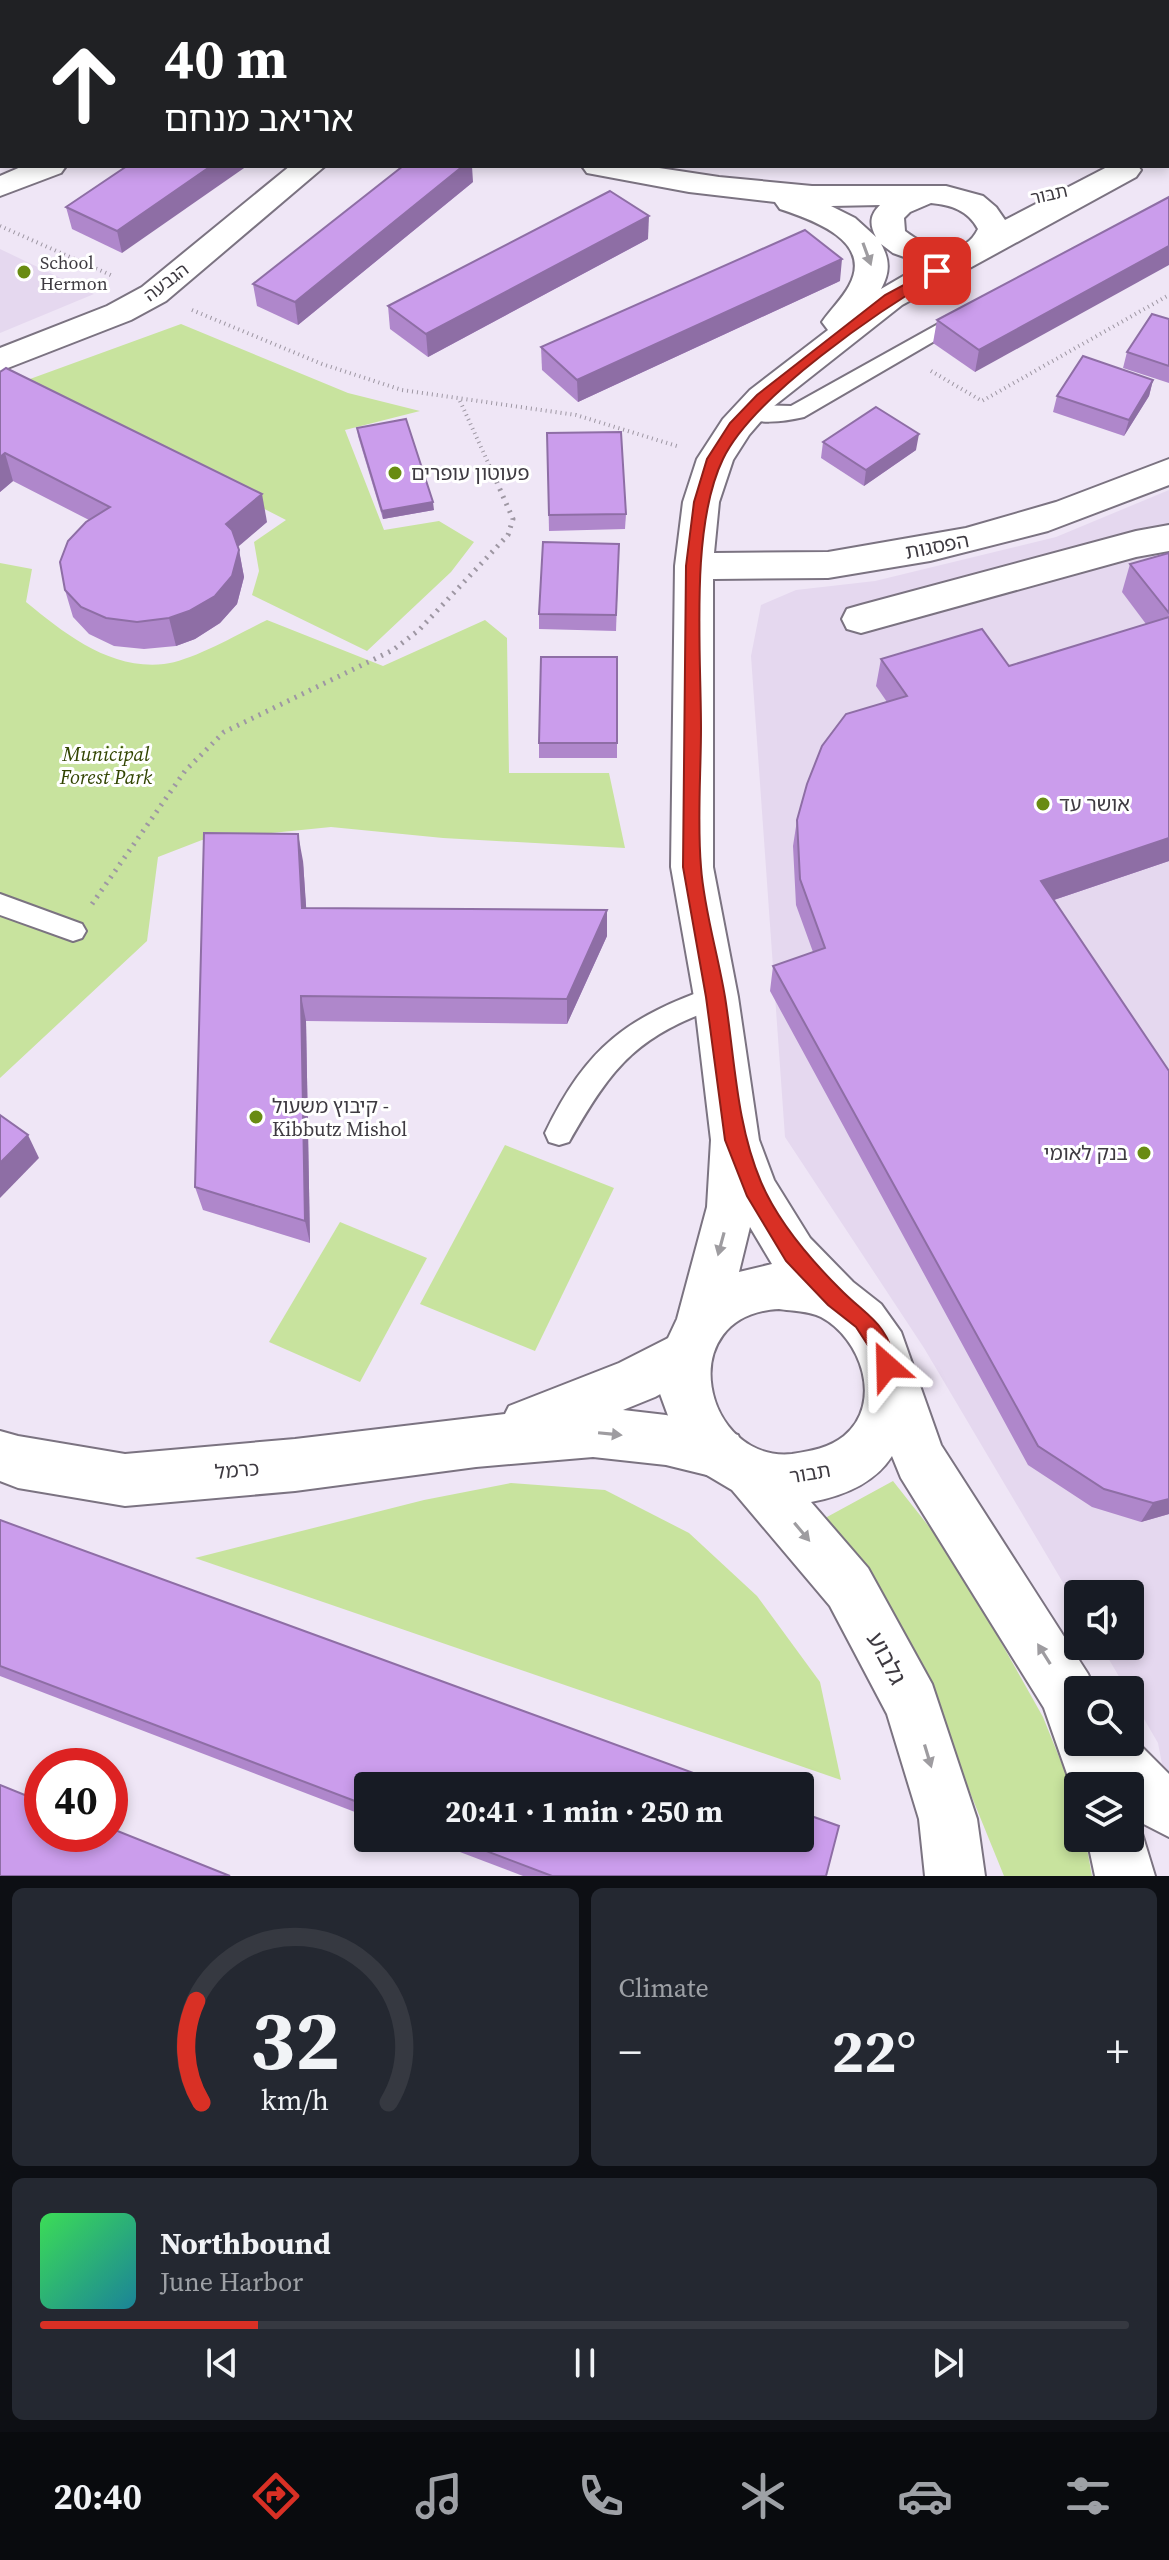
<!DOCTYPE html>
<html lang="en">
<head>
<meta charset="utf-8">
<style>
  body { margin:0; font-family:"Source Serif 4","Noto Sans Hebrew",serif; background:#242831; color:#f1f3f6; height:100vh; display:flex; flex-direction:column; font-size:30px; white-space:nowrap }
  * { box-sizing:border-box; margin:0 }
  p { font-size:26px; color:#9ea1a6 }
  .icon { flex:none; width:44px; height:44px; fill:none; stroke:currentColor; stroke-width:2; stroke-linecap:round; stroke-linejoin:round }
  .map { position:relative; height:1876px; overflow:hidden }
  .details { display:flex; flex-direction:column; gap:12px; padding:12px; background:#0d0f14; flex:1 }
  .details>* { flex:none }
  .hud { position:absolute; left:0px; top:0px; width:1170px; height:168px; box-shadow:0 4px 12px #0003; background:#202124; color:#fff; overflow:hidden }
  .fabs { position:absolute; left:1064px; top:1580px; display:grid; gap:16px }
  .fabs a { display:grid; place-items:center; width:80px; height:80px; border-radius:8px; background:#171b24; box-shadow:0 4px 12px #0003; font-size:40px }
  .speed { position:absolute; left:24px; top:1748px; display:flex; gap:16px; font-size:40px; font-weight:700; text-align:center }
  .speed>* { display:grid; place-content:center; width:104px; height:104px; border-radius:50%; background:#171b24; box-shadow:0 4px 12px #0003; line-height:1 }
  .speed .limit { border:12px solid #d22; background:#fff; color:#111 }
  .pin { position:absolute; display:grid; place-items:center; width:68px; height:68px; color:#fff; margin:-34px; border-radius:16px; box-shadow:0 4px 12px #0006 }
  .me { position:absolute; width:88px; margin:-44px; rotate:335deg; stroke-linejoin:round; filter:drop-shadow(0 0 6px #0008) }
  .turn { display:flex; align-items:center; gap:28px; height:168px; padding:0 32px; font-size:36px }
  .turn .icon { width:104px; height:104px; stroke-width:2.5 }
  .turn b { display:block; font-size:56px; line-height:68px }
  .big { font-size:60px; font-weight:700; line-height:1.1 }
  .details .tile { flex:1; display:flex; flex-direction:column; justify-content:center; gap:12px; min-width:0; padding:0 28px; border-radius:12px; background:#242831 }
  .details .dial { align-items:center; gap:0 }
  .dial svg { height:208px; overflow:visible; fill:none; stroke:#363941; stroke-width:7; stroke-linecap:round; text-anchor:middle }
  .dial text { fill:#f1f3f6; stroke:none }
  .song { display:flex; align-items:center; gap:24px }
  .cover { width:96px; height:96px; border-radius:12px; background:linear-gradient(135deg,hsl(130 70% 55%),hsl(190 70% 35%)) }
  .played { height:8px; border-radius:4px; background:linear-gradient(90deg,#d93025 20%,#363941 20%) }
  .keys { display:flex; justify-content:space-around; direction:ltr }
  .heat { display:flex; justify-content:space-between; align-items:center; font-size:44px; direction:ltr }
  .details .tiles { flex:1; display:grid; gap:12px; grid-template-columns:1fr 1fr }
  .tile:last-child { grid-column:span 2 }
  .trip { position:absolute; left:354px; top:1772px; width:460px; height:80px; border-radius:8px; background:#171b24; box-shadow:0 4px 12px #0003; font-weight:700; line-height:80px; text-align:center }
  .tab-bar { display:flex; height:128px; justify-content:space-around; align-items:center; background:#090b0e; color:#9ea1a6 }
  .tab-bar .icon { width:56px; height:56px }
  .tab-bar .active { color:#d93025 }
  .tab-bar b { font-size:36px; color:#f1f3f6 }
  .map>svg:first-child { display:block }
  .built { fill:#e5d8ef }
  .green { fill:#c8e39e }
  .lines { fill:none; stroke-linecap:round; stroke-linejoin:round }
  .lane-casing { stroke:#7b7381; stroke-width:4 }
  .street-casing { stroke:#7b7381; stroke-width:4 }
  .secondary-casing { stroke:#7b7381; stroke-width:4 }
  .path-far1 { stroke:#9e97a3; stroke-width:4; stroke-dasharray:1 4; stroke-linecap:butt }
  .path { stroke:#9e97a3; stroke-width:5; stroke-dasharray:2 6; stroke-linecap:butt }
  .lane { fill:#fff; fill-rule:evenodd }
  .street { fill:#fff; fill-rule:evenodd }
  .secondary { fill:#fff; fill-rule:evenodd }
  .wall { fill:#af87cb }
  .shaded-wall { fill:#8e6ea5 }
  .building { fill:#cb9dec; stroke:#8e6ea5; stroke-width:2 }
  .oneway { fill:#9e9ca0 }
  .route { fill:#d93025; stroke:#8d1f18; stroke-width:2 }
  .poi-dot { fill:#698b12; stroke:#fff; stroke-width:3 }
  .labels { text-anchor:middle; dominant-baseline:central; stroke-width:6; stroke-linejoin:round; paint-order:stroke }
  .far-street-label { font-size:18px; fill:#3e3a41; stroke:#fff }
  .far-poi-label { font-size:18px; fill:#3e3a41; stroke:#fff; text-anchor:start }
  .poi-label { font-size:20px; fill:#3e3a41; stroke:#fff; text-anchor:start }
  .street-label { font-size:20px; fill:#3e3a41; stroke:#fff }
  .park-label { font-size:20px; font-style:italic; fill:#314401; stroke:#fff }
  .near-street-label { font-size:24px; fill:#3e3a41; stroke:#fff }
</style>
</head>
<body>
<div class="map">
<svg width="1169" height="1876" viewBox="0 0 1169 1876">
  <rect width="100%" height="100%" fill="#efe6f6"/>
  <g class="built">
    <polygon points="0,249 94,294 0,333"/>
    <polygon points="1169,490 1169,1801 1158,1743 1130,1695 1130,1690 1127,1690 1101,1646 1130,1646 1130,1594 1078,1594 1078,1608 924,1348 785,1137 751,656 761,605 796,590 875,581 1056,537"/>
  </g>
  <g class="green">
    <polygon points="181,324 348,393 420,411 345,430 384,530 439,521 474,542 451,572 367,651 252,595 259,571 254,542 286,520 19,383"/>
    <path d="M0 563 32 569 26 602C65 634 110 670 164 664 192 661 240 633 267 620L383 666 485 620 507 638 509 773H609L625 848 443 838 331 827 202 840 158 857 147 941 0 1078Z"/>
    <polygon points="505,1145 614,1188 535,1351 420,1304"/>
    <polygon points="340,1222 427,1258 360,1382 269,1342"/>
    <polygon points="893,1481 953,1557 1043,1717 1078,1804 1078,1838 1085,1838 1092,1876 1004,1876 943,1726 816,1523"/>
    <polygon points="511,1483 605,1490 689,1533 757,1596 820,1682 841,1780 195,1558 424,1500"/>
  </g>
  <g class="lines">
    <g class="lane-casing">
      <g id="lane">
        <path d="M967 308 974 310 977 314 974 318 804 417C787 421 751 427 739 412L749 405 791 406Z"/>
        <polygon points="0,894 82,924 86,931 82,938 73,941 0,915"/>
        <path d="M716 986 725 989 729 997 725 1005C638 1035 614 1063 569 1142L559 1145 549 1142 545 1133C587 1046 627 1017 716 986Z"/>
      </g>
    </g>
    <g class="street-casing">
      <g id="street">
        <polygon points="187,0 217,0 218,2 188,2"/>
        <polygon points="290,166 325,166 166,301 131,320 0,371 0,348 107,306 142,287"/>
        <polygon points="1169,525 1169,551 1136,557 861,633 847,629 842,619 847,609 861,605 1136,531"/>
        <polygon points="686,1329 704,1336 711,1353 704,1370 655,1397 623,1410 666,1415 738,1435 745,1453 738,1471 719,1478 666,1465 593,1457 476,1467 295,1491 125,1506 18,1488 0,1481 0,1431 18,1436 125,1454 295,1439 505,1414 509,1406 619,1363"/>
        <polygon points="1078,1722 1078,1742 1130,1742 1130,1735 1169,1774 1169,1837 1130,1817 1130,1786 1099,1786 1078,1762 1069,1742"/>
      </g>
    </g>
    <g class="secondary-casing">
      <g id="secondary">
        <polygon points="1169,141 1169,160 1168,160 1168,141"/>
        <polygon points="23,166 66,166 61,173 0,196 0,176"/>
        <path d="M582 166H646L719 177 812 186H946L983 196 996 207 1005 220 1109 166H1138L1141 170 1136 177 902 305 774 406 749 435 733 460 719 502 714 553 828 552 966 528 1056 502 1169 459V485L1048 531 930 561 828 578 713 579V867L738 997 759 1140 774 1180 810 1238 853 1282 881 1304 901 1332 941 1445 1088 1674 1095 1690H1078V1742H1113L1128 1786H1078V1805L1044 1708 901 1478 892 1456C874 1484 843 1496 811 1502L868 1568 932 1684 977 1819 985 1876H925L919 1819 887 1714 830 1606 732 1490 700 1471 678 1443 659 1391 661 1353 677 1319 707 1207 711 1140 694 997 671 867 675 566 683 502 697 459 723 419 750 390 828 330 822 322C830 310 842 299 849 286 874 241 813 220 780 209L775 202 689 192 587 173ZM931 203C951 205 968 210 978 229 963 260 927 248 905 231L904 218 910 212ZM880 205C870 215 869 224 876 237L855 218 831 206ZM881 244 893 253 924 264 881 289C890 272 890 260 881 244ZM750 1227 772 1264 739 1272ZM779 1309C792 1311 809 1311 821 1317 861 1338 884 1403 844 1436 829 1448 811 1451 792 1454 704 1463 670 1315 779 1309Z"/>
        <polygon points="1130,1814 1137,1817 1155,1876 1095,1876 1087,1838 1130,1838"/>
      </g>
    </g>
    <g class="path-far1">
      <polyline points="0,226 113,276"/>
      <polyline points="192,310 322,364 402,390 576,415 680,447"/>
      <polyline points="931,371 982,401 1169,295"/>
      <polyline points="460,401 496,480"/>
    </g>
    <polyline class="path" points="92,904 185,771 224,732 393,650 419,630 508,535 513,519 495,478"/>
    <use href="#lane" class="lane"/>
    <use href="#street" class="street"/>
    <use href="#secondary" class="secondary"/>
  </g>
  <g class="wall">
    <polygon points="43,0 122,0 121,2 44,2"/>
    <polygon points="311,0 386,0 385,2 312,2"/>
    <rect x="626" y="0" width="212" height="2"/>
    <polygon points="864,0 884,0 882,2 872,2"/>
    <polygon points="954,0 1025,0 1023,2 954,2"/>
    <polygon points="127,166 122,253 72,229 66,207"/>
    <polygon points="473,182 298,325 257,306 253,284"/>
    <polygon points="1169,197 975,372 933,343 937,320"/>
    <polygon points="648,239 428,357 390,329 388,306"/>
    <polygon points="840,281 578,402 542,370 541,347"/>
    <polygon points="1169,319 1169,383 1123,368 1127,352"/>
    <polygon points="0,372 267,522 238,546 244,577 237,604 220,623 195,639 176,646 144,649 114,646 89,634 73,617 65,590 89,520 13,481 0,492"/>
    <polygon points="1153,380 1149,396 1124,436 1053,412 1057,396"/>
    <polygon points="357,428 434,510 383,519 358,436"/>
    <polygon points="547,433 626,514 625,529 549,531"/>
    <polygon points="823,442 916,450 864,486 821,458"/>
    <polygon points="619,544 616,631 539,629 539,614"/>
    <polygon points="1169,553 1169,861 1054,900 1169,1514 1141,1522 1092,1507 1028,1465 770,991 773,966 813,952 796,905 793,846 797,820 887,702 876,686 881,659 1009,666 1146,624 1122,592 1130,564"/>
    <polygon points="617,657 617,758 539,758 539,743"/>
    <polygon points="303,861 306,908 607,910 607,936 567,1024 306,1021 310,1243 203,1210 195,1187"/>
    <polygon points="0,1520 368,1786 368,1817 0,1676"/>
    <polygon points="423,1838 800,1838 826,1876 523,1876"/>
  </g>
  <g class="shaded-wall">
    <polygon points="1006,0 1025,0 1023,2 1003,2"/>
    <polygon points="2,103 2,122 0,123 0,105"/>
    <polygon points="211,166 247,166 122,253 117,231"/>
    <polygon points="463,166 472,166 473,182 298,325 295,302"/>
    <polygon points="649,216 648,239 428,357 426,334"/>
    <polygon points="1169,246 1169,265 975,372 979,350"/>
    <polygon points="842,259 840,281 578,402 577,380"/>
    <polygon points="1153,380 1149,396 1124,436 1129,420"/>
    <polygon points="919,434 916,450 864,486 866,470"/>
    <polygon points="5,453 13,481 0,492 0,457"/>
    <polygon points="262,494 267,522 232,552 226,524"/>
    <polygon points="433,502 434,510 383,519 382,511"/>
    <polygon points="239,550 244,577 237,604 220,623 195,639 176,646 169,618"/>
    <polygon points="298,834 303,861 308,934 302,908"/>
    <polygon points="1169,838 1169,861 1033,907 1041,881"/>
    <polygon points="607,910 607,936 567,1024 567,999"/>
    <polygon points="301,996 306,1021 310,1243 305,1221"/>
    <polygon points="28,1135 39,1158 0,1198 0,1163"/>
    <polygon points="1169,1499 1169,1514 1141,1522 1153,1503"/>
  </g>
  <g class="building">
    <polygon points="653,0 680,0 678,2 662,2"/>
    <polygon points="699,0 833,0 832,2 707,2"/>
    <polygon points="901,0 913,0 918,2 898,2"/>
    <polygon points="967,0 1006,0 1003,2 966,2 968,1"/>
    <polygon points="1048,0 1133,0 1138,2 1044,2"/>
    <polygon points="1168,14 1169,15 1168,75"/>
    <polygon points="0,57 2,58 2,103 0,105"/>
    <polygon points="127,166 211,166 117,231 66,207"/>
    <polygon points="403,166 463,166 295,302 253,284"/>
    <polygon points="610,191 649,216 426,334 388,306"/>
    <polygon points="1169,197 1169,246 979,350 937,320"/>
    <polygon points="805,230 842,259 577,380 541,347"/>
    <polygon points="1152,314 1169,319 1169,366 1127,352"/>
    <polygon points="1083,356 1153,380 1129,420 1057,396"/>
    <polygon points="6,368 262,494 226,524 232,530 239,550 232,576 215,596 189,611 169,618 137,622 106,618 81,607 65,590 60,562 68,541 86,522 110,507 5,453 0,457 0,372"/>
    <polygon points="876,407 919,434 866,470 823,442"/>
    <polygon points="406,419 433,502 382,511 357,428"/>
    <polygon points="621,432 626,514 549,515 547,433"/>
    <polygon points="543,542 619,544 616,615 539,614"/>
    <polygon points="1169,553 1169,613 1130,564"/>
    <polygon points="1169,617 1169,838 1041,881 1169,1071 1169,1499 1153,1503 1104,1489 1038,1446 773,966 825,948 800,879 797,820 807,784 822,746 846,714 907,696 881,659 982,629 1009,666"/>
    <polygon points="541,657 617,657 617,743 539,743"/>
    <polygon points="204,833 298,834 302,908 607,910 567,999 301,996 305,1221 195,1187"/>
    <polygon points="0,1115 28,1135 0,1163"/>
    <polygon points="0,1520 729,1786 368,1786 368,1806 0,1666"/>
    <polygon points="0,1785 42,1802 42,1834 110,1834 110,1828 230,1876 0,1876"/>
    <polygon points="800,1812 839,1826 826,1876 552,1876 452,1838 800,1838"/>
  </g>
  <defs><path id="oneway-solid" d="M-6-.8H1V-3.2L6.5 0L1 3.2V.8H-6Z" transform="scale(2)"/></defs>
  <g class="oneway">
    <use href="#oneway-solid" transform="translate(867 254) rotate(70)"/>
    <use href="#oneway-solid" transform="translate(721 1244) rotate(105)"/>
    <use href="#oneway-solid" transform="translate(610 1434) rotate(6)"/>
    <use href="#oneway-solid" transform="translate(802 1532) rotate(50)"/>
    <use href="#oneway-solid" transform="translate(1044 1654) rotate(-122)"/>
    <use href="#oneway-solid" transform="translate(928 1756) rotate(73)"/>
  </g>
  <path class="route" d="M937 267 942 268V274C881 309 753 396 723 459 690 527 701 651 701 728 701 773 697 821 701 867 704 910 718 954 725 997 735 1059 736 1123 761 1182 778 1222 808 1257 839 1288 868 1318 886 1320 897 1366L894 1373 887 1376 879 1373 873 1353 856 1327 828 1305 786 1261 747 1196 725 1140 706 997 683 867 686 566 694 502 707 459 730 423 757 395 885 295Z"/>
  <g class="poi-dot">
    <circle cx="24" cy="272" r="8"/>
    <circle cx="395" cy="473" r="8"/>
    <circle cx="1043" cy="804" r="8"/>
    <circle cx="256" cy="1117" r="8"/>
    <circle cx="1144" cy="1153" r="8"/>
  </g>
  <g class="labels">
    <g class="far-street-label">
      <text transform="translate(1049 194) rotate(-13)">תבור</text>
      <text transform="translate(166 282) rotate(-37)">הגבעה</text>
    </g>
    <g class="far-poi-label">
      <text x="40" y="262">School<tspan x="40" dy="21">Hermon</tspan></text>
    </g>
    <g class="poi-label">
      <text x="411" y="473">פעוטון עופרים</text>
      <text x="1059" y="804">אושר עד</text>
      <text x="272" y="1106">קיבוץ משעול -<tspan x="272" dy="23">Kibbutz Mishol</tspan></text>
      <text x="1128" y="1153" text-anchor="end">בנק לאומי</text>
    </g>
    <g class="street-label">
      <text transform="translate(937 546) rotate(-11)">הפסגות</text>
      <text transform="translate(237 1470) rotate(-5)">כרמל</text>
      <text transform="translate(810 1473) rotate(-10)">תבור</text>
    </g>
    <g class="park-label">
      <text x="106" y="754">Municipal<tspan x="106" dy="23">Forest Park</tspan></text>
    </g>
    <g class="near-street-label">
      <text transform="translate(887 1658) rotate(62)">גלבוע</text>
    </g>
  </g>
</svg>
<div class="fabs">
<a><svg class="icon" aria-label="sound" viewBox="0 0 24 24"><path d="M4 9h4l5-4v14l-5-4H4zM17 9q2 3 0 6"/></svg></a>
<a><svg class="icon" aria-label="search" viewBox="0 0 24 24"><circle cx="10" cy="10" r="6"/><path d="M15 15l6 6"/></svg></a>
<a><svg class="icon" aria-label="layers" viewBox="0 0 24 24"><path d="M12 4l9 5-9 5-9-5zM3 14l9 5 9-5"/></svg></a>
</div>
<div class="speed"><div class="limit">40</div></div>
<div class="pin" style="left:937px;top:271px;background:#d93025"><svg class="icon" aria-label="arrive" viewBox="0 0 24 24"><path d="M6 21V4h12l-3 4 3 4H6"/></svg></div>
<svg class="me" style="left:887px;top:1366px" viewBox="-20 -20 40 40"><path d="M0-17L14 15 0 8-14 15z" fill="#d93025" stroke="#fff" stroke-width="4"/></svg>
<div class="trip">20:41 · 1 min · 250 m</div>
<div class="hud">
<div class="turn"><svg class="icon" aria-label="ahead" viewBox="0 0 24 24"><path d="M12 20V5M6 11l6-6 6 6"/></svg><div><b>40 m</b>אריאב מנחם</div></div>
</div>
</div>
<section class="details">
<div class="tiles">
<div class="tile dial"><svg viewBox="0 0 100 80">
<path d="M14 69A42 42 0 1 1 86 69"/>
<path d="M14 69A42 42 0 0 1 12 30" stroke="#d93025"/>
<text x="50" y="56" font-size="32" font-weight="700">32</text>
<text x="50" y="72" font-size="11">km/h</text>
</svg></div>
<div class="tile"><p>Climate</p>
<div class="heat"><a>−</a><b class="big">22°</b><a>+</a></div>
</div>
<div class="tile">
<div class="song"><i class="cover"></i><div><b>Northbound</b><p>June Harbor</p></div></div>
<div class="played"></div>
<div class="keys"><svg class="icon" aria-label="previous" viewBox="0 0 24 24"><path d="M18 5L8 12l10 7zM5 5v14"/></svg><svg class="icon" aria-label="pause" viewBox="0 0 24 24"><path d="M8 5v14M16 5v14"/></svg><svg class="icon" aria-label="next" viewBox="0 0 24 24"><path d="M6 5l10 7-10 7zM19 5v14"/></svg></div>
</div>
</div>
</section>
<nav class="tab-bar">
<b>20:40</b>
<svg class="icon active" aria-label="directions" viewBox="0 0 24 24"><path d="M12 3l9 9-9 9-9-9zM9 14v-3h6M13 9l2 2-2 2"/></svg>
<svg class="icon" aria-label="music" viewBox="0 0 24 24"><path d="M9 18V5l10-2v13"/><circle cx="6" cy="18" r="3"/><circle cx="16" cy="16" r="3"/></svg>
<svg class="icon" aria-label="phone" viewBox="0 0 24 24"><path d="M5 4h4l2 5-3 2q2 4 5 5l2-3 5 2v4C11 20 4 13 5 4z"/></svg>
<svg class="icon" aria-label="climate" viewBox="0 0 24 24"><path d="M12 3v18M4 7l16 10M4 17L20 7"/></svg>
<svg class="icon" aria-label="car" viewBox="0 0 24 24"><path d="M5 17H2v-5l4-1 3-4h7l3 4 3 1v5h-3M9 17h6M6 11h13"/><circle cx="7" cy="17" r="2"/><circle cx="17" cy="17" r="2"/></svg>
<svg class="icon" aria-label="filters" viewBox="0 0 24 24"><path d="M4 7h16M4 17h16"/><circle cx="9" cy="7" r="2"/><circle cx="15" cy="17" r="2"/></svg>
</nav>
</body>
</html>
